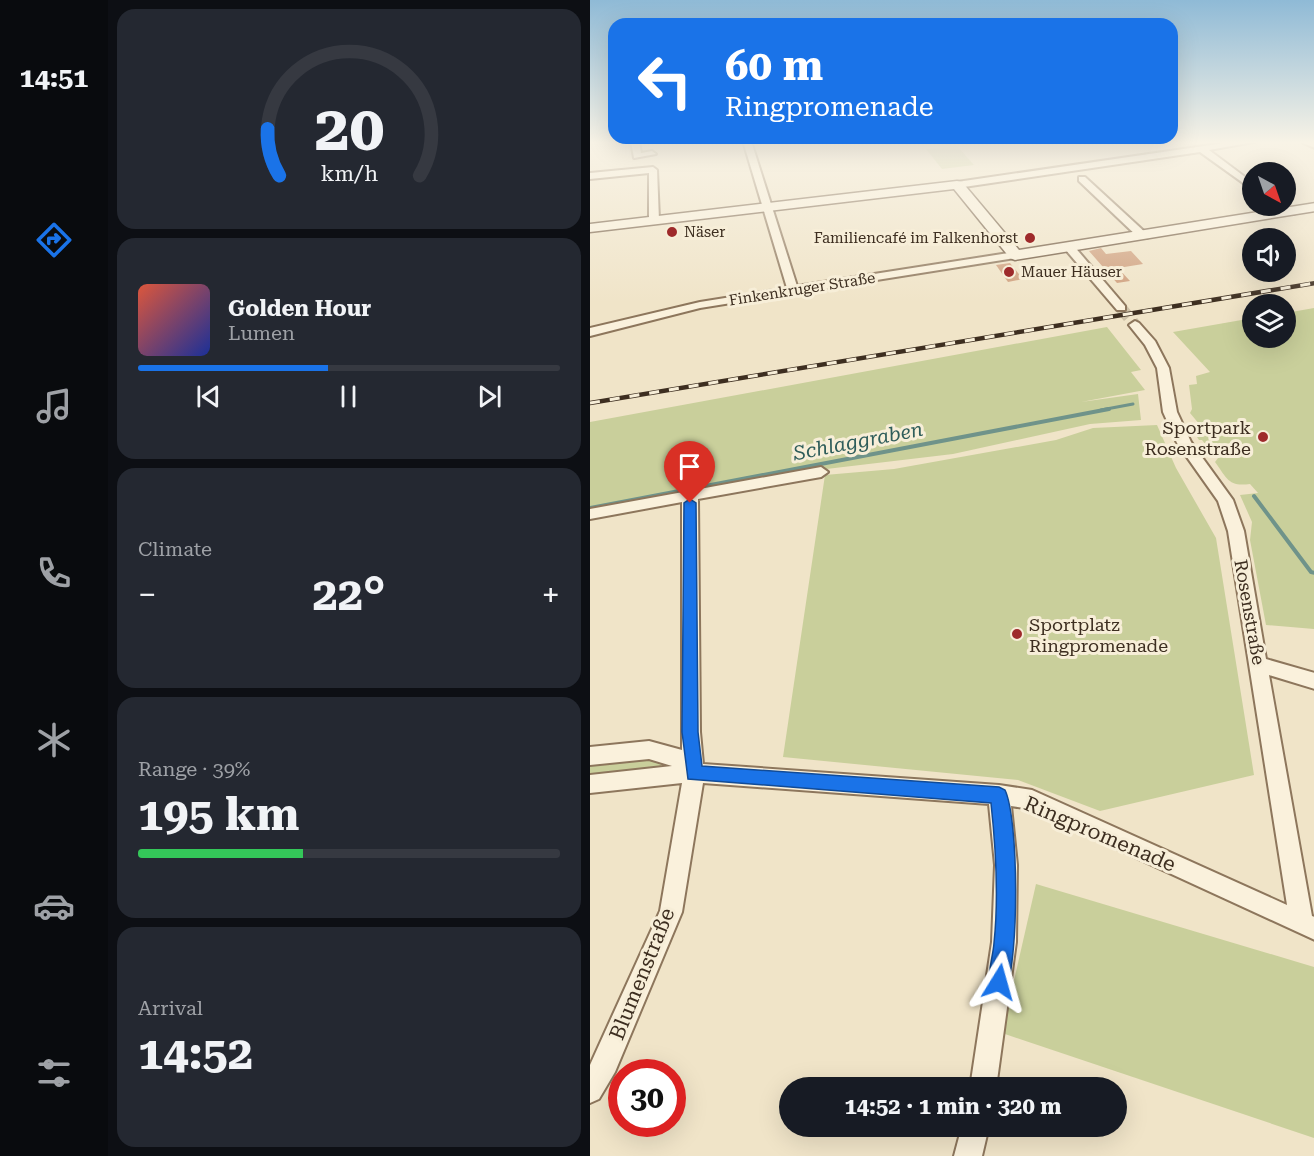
<!DOCTYPE html>
<html lang="en">
<head>
<meta charset="utf-8">
<style>
  body { margin:0; font-family:"Roboto Serif",serif; background:#242831; color:#f1f3f6; height:100vh; display:flex; flex-direction:column; font-size:22px; white-space:nowrap }
  * { box-sizing:border-box; margin:0 }
  p { font-size:20px; color:#9ea1a6 }
  .icon { flex:none; width:33px; height:33px; fill:none; stroke:currentColor; stroke-width:2; stroke-linecap:round; stroke-linejoin:round }
  .map { position:relative; flex:1; overflow:hidden }
  .details { display:flex; flex-direction:column; gap:9px; padding:9px; background:#0d0f14; width:482px }
  .details>* { flex:none }
  .hud { position:absolute; left:18px; top:18px; width:570px; height:126px; border-radius:18px; box-shadow:0 6px 24px #0002; background:#1a73e8; color:#fff; overflow:hidden }
  .needle { width:39px; rotate:140deg }
  .tools { position:absolute; left:652px; top:162px; display:grid; gap:12px }
  .tools a { display:grid; place-items:center; width:54px; height:54px; border-radius:50%; background:#171b24; box-shadow:0 6px 24px #0002; font-size:30px }
  .speed { position:absolute; left:18px; top:1059px; display:flex; gap:12px; font-size:30px; font-weight:700; text-align:center }
  .speed>* { display:grid; place-content:center; width:78px; height:78px; border-radius:50%; background:#171b24; box-shadow:0 6px 24px #0002; line-height:1 }
  .speed .limit { border:9px solid #d22; background:#fff; color:#111 }
  .pin { position:absolute; display:grid; place-items:center; width:51px; height:51px; color:#fff; margin:-62px -26px; border-radius:50% 50% 50% 0; rotate:-45deg; box-shadow:0 0 6px #0007 }
  .pin .icon { rotate:45deg }
  .me { position:absolute; width:66px; margin:-33px; rotate:8deg; stroke-linejoin:round; filter:drop-shadow(0 0 4px #0008) }
  .turn { display:flex; align-items:center; gap:21px; height:126px; padding:0 18px; font-size:27px }
  .turn .icon { width:78px; height:78px; stroke-width:2.5 }
  .turn b { display:block; font-size:42px; line-height:51px }
  .big { font-size:45px; font-weight:700; line-height:1.1 }
  .details .tile { flex:1; display:flex; flex-direction:column; justify-content:center; gap:9px; min-width:0; padding:0 21px; border-radius:18px; background:#242831 }
  .details .dial { align-items:center; gap:0 }
  .dial svg { height:156px; overflow:visible; fill:none; stroke:#363941; stroke-width:7; stroke-linecap:round; text-anchor:middle }
  .dial text { fill:#f1f3f6; stroke:none }
  .song { display:flex; align-items:center; gap:18px }
  .cover { width:72px; height:72px; border-radius:9px; background:linear-gradient(135deg,hsl(10 70% 55%),hsl(230 70% 35%)) }
  .played { height:6px; border-radius:3px; background:linear-gradient(90deg,#1a73e8 45%,#363941 45%) }
  .keys { display:flex; justify-content:space-around; direction:ltr }
  .heat { display:flex; justify-content:space-between; align-items:center; font-size:33px; direction:ltr }
  .charge { height:9px; border-radius:4px; background:linear-gradient(90deg,#34c759 39%,#363941 0) }
  .trip { position:absolute; left:189px; top:1077px; width:348px; height:60px; border-radius:30px; background:#171b24; box-shadow:0 6px 24px #0002; font-weight:700; line-height:60px; text-align:center }
  main { display:flex; flex:1; min-height:0 }
  .tab-bar { display:flex; flex-direction:column; width:108px; justify-content:space-around; align-items:center; background:#090b0e; color:#9ea1a6 }
  .tab-bar .icon { width:42px; height:42px }
  .tab-bar .selected { color:#1a73e8 }
  .tab-bar b { font-size:27px; color:#f1f3f6 }
  .map>svg:first-child { display:block }
  .green { fill:#c9cf9b }
  .lines { fill:none; stroke-linecap:round; stroke-linejoin:round }
  .stream-far1 { stroke:#6f938a; stroke-width:3 }
  .stream { stroke:#6f938a; stroke-width:4 }
  .building { fill:#cf9f7d }
  .street-tunnel { stroke:#ccc0a6; stroke-width:12; stroke-dasharray:12 6; stroke-linecap:butt }
  .street-casing { stroke:#8d765c; stroke-width:4 }
  .secondary-casing { stroke:#6f573f; stroke-width:3 }
  .street { fill:#faf1dc; fill-rule:evenodd }
  .secondary { fill:#faf1dc; fill-rule:evenodd }
  .rail-casing { stroke:#3d2e20; stroke-width:4.5 }
  .rail { stroke:#f7eed8; stroke-width:3; stroke-dasharray:10; stroke-linecap:butt }
  .route { fill:#1a73e8; stroke:#114b97; stroke-width:1.5 }
  .poi-dot { fill:#9e2a2b; stroke:#f7eed8; stroke-width:2 }
  .labels { text-anchor:middle; dominant-baseline:central; stroke-width:6; stroke-linejoin:round; paint-order:stroke }
  .far-poi-label { font-size:15px; fill:#3d2e20; stroke:#f7eed8; text-anchor:start }
  .far-street-label { font-size:15px; fill:#3d2e20; stroke:#f7eed8 }
  .poi-label { font-size:18px; fill:#3d2e20; stroke:#f7eed8; text-anchor:end }
  .street-label { font-size:18px; fill:#3d2e20; stroke:#f7eed8 }
  .water-label { font-size:20px; font-style:italic; fill:#2f5d5a; stroke:#f7eed8 }
  .near-street-label { font-size:21px; fill:#3d2e20; stroke:#f7eed8 }
</style>
</head>
<body>
<main>
<nav class="tab-bar">
<b>14:51</b>
<svg class="icon selected" aria-label="directions" viewBox="0 0 24 24"><path d="M12 3l9 9-9 9-9-9zM9 14v-3h6M13 9l2 2-2 2"/></svg>
<svg class="icon" aria-label="music" viewBox="0 0 24 24"><path d="M9 18V5l10-2v13"/><circle cx="6" cy="18" r="3"/><circle cx="16" cy="16" r="3"/></svg>
<svg class="icon" aria-label="phone" viewBox="0 0 24 24"><path d="M5 4h4l2 5-3 2q2 4 5 5l2-3 5 2v4C11 20 4 13 5 4z"/></svg>
<svg class="icon" aria-label="climate" viewBox="0 0 24 24"><path d="M12 3v18M4 7l16 10M4 17L20 7"/></svg>
<svg class="icon" aria-label="car" viewBox="0 0 24 24"><path d="M5 17H2v-5l4-1 3-4h7l3 4 3 1v5h-3M9 17h6M6 11h13"/><circle cx="7" cy="17" r="2"/><circle cx="17" cy="17" r="2"/></svg>
<svg class="icon" aria-label="filters" viewBox="0 0 24 24"><path d="M4 7h16M4 17h16"/><circle cx="9" cy="7" r="2"/><circle cx="15" cy="17" r="2"/></svg>
</nav>
<section class="details">
<div class="tile dial"><svg viewBox="0 0 100 80">
<path d="M14 69A42 42 0 1 1 86 69"/>
<path d="M14 69A42 42 0 0 1 8 45" stroke="#1a73e8"/>
<text x="50" y="56" font-size="32" font-weight="700">20</text>
<text x="50" y="72" font-size="11">km/h</text>
</svg></div>
<div class="tile">
<div class="song"><i class="cover"></i><div><b>Golden Hour</b><p>Lumen</p></div></div>
<div class="played"></div>
<div class="keys"><svg class="icon" aria-label="previous" viewBox="0 0 24 24"><path d="M18 5L8 12l10 7zM5 5v14"/></svg><svg class="icon" aria-label="pause" viewBox="0 0 24 24"><path d="M8 5v14M16 5v14"/></svg><svg class="icon" aria-label="next" viewBox="0 0 24 24"><path d="M6 5l10 7-10 7zM19 5v14"/></svg></div>
</div>
<div class="tile"><p>Climate</p>
<div class="heat"><a>−</a><b class="big">22°</b><a>+</a></div>
</div>
<div class="tile"><p>Range · 39%</p><b class="big">195 km</b><div class="charge"></div></div>
<div class="tile"><p>Arrival</p><b class="big">14:52</b></div>
</section>
<div class="map">
<svg width="725" height="1156" viewBox="0 0 725 1156">
  <rect width="100%" height="100%" fill="#f0e4c8"/>
  <g class="green">
    <polygon points="367,146 384,165 352,169 336,149"/>
    <path d="M724 308H725L724 629 676 625 660 540 662 522 650 495 668 493 660 484C638 487 637 478 625 462L628 458 636 455 634 453 621 456 614 447 617 446 612 440H609L599 425H610L600 413 602 409 599 385 607 384 606 376 620 372 583 332 663 318V338H696V313Z"/>
    <polygon points="517,327 551,370 541,372 555,390 491,402 548,394 551,420 500,424 363,454 228,470 0,513 0,422"/>
    <polygon points="567,425 586,468 626,538 664,775 510,811 428,780 193,757 235,475 304,469 466,440 503,428"/>
    <polygon points="51,757 74,761 79,765 75,770 0,778 0,762"/>
    <polygon points="446,884 724,967 724,1138 412,1033"/>
  </g>
  <g class="lines">
    <polyline class="stream-far1" points="511,410 543,404"/>
    <g class="stream">
      <polyline points="664,496 721,572 725,573"/>
      <polyline points="0,508 519,409"/>
    </g>
  </g>
  <g class="building">
    <polygon points="511,248 516,254 541,251 553,264 528,268 540,281 527,283 499,251"/>
    <polygon points="420,263 433,279 418,282 406,265"/>
  </g>
  <g class="lines">
    <polyline class="street-tunnel" points="531,308 545,325"/>
    <g class="street-casing">
      <g id="street">
        <polygon points="41,141 49,141 51,153 62,151 66,154 44,158"/>
        <polygon points="153,141 161,141 207,286 425,252 430,255 425,258 110,308 0,336 0,328 110,302 197,288"/>
        <polygon points="648,141 669,141 619,150 663,183 663,190 610,152 367,188 362,185 367,182"/>
        <polygon points="712,141 725,142 725,148 713,143"/>
        <polygon points="63,167 67,170 69,220 64,223 59,220 59,173 0,179 0,173"/>
        <polygon points="489,177 495,177 557,234 557,238 549,238 489,181"/>
        <polygon points="696,205 704,210 704,214 698,214 685,206"/>
        <polygon points="475,245 483,245 535,306 535,310 527,310 475,249"/>
        <polygon points="545,321 549,323 565,341 579,368 587,412 601,442 643,500 654,531 676,659 725,673 725,689 679,675 722,916 725,917 725,940 440,809 421,806 427,865 426,942 406,1088 380,1088 402,942 405,865 399,804 113,783 92,912 25,1072 9,1099 0,1103 0,1065 70,911 92,783 0,793 0,775 82,766 59,759 0,765 0,747 59,741 92,750 92,502 0,519 0,509 231,467 238,472 231,477 108,499 110,732 113,764 409,785 442,790 697,905 638,531 628,501 587,443 573,412 567,368 555,345 539,325"/>
        <polygon points="372,1126 399,1126 392,1156 364,1156"/>
      </g>
    </g>
    <g class="secondary-casing">
      <polygon id="secondary" points="367,181 372,182 429,250 725,203 725,211 425,260 420,258 364,189 0,232 0,224"/>
    </g>
    <use href="#street" class="street"/>
    <use href="#secondary" class="secondary"/>
    <g class="rail-casing">
      <polyline id="rail" points="0,403 725,283"/>
    </g>
    <use href="#rail" class="rail"/>
  </g>
  <linearGradient id="sky" x2="0" y2="1"><stop stop-color="#8fbad6"/><stop offset="0.47" stop-color="#f8f3e6"/><stop offset="1" stop-color="#f8f3e6" stop-opacity="0"/></linearGradient>
  <rect width="725" height="303" fill="url(#sky)"/>
  <path class="route" d="M100 499 106 503 108 732 112 766 409 787 415 790C429 820 429 958 416 989L409 992 402 989C396 975 403 958 404 943 409 896 406 849 401 803L98 779 92 732 94 503Z"/>
  <g class="poi-dot">
    <circle cx="82" cy="232" r="6"/>
    <circle cx="440" cy="238" r="6"/>
    <circle cx="419" cy="272" r="6"/>
    <circle cx="673" cy="437" r="6"/>
    <circle cx="427" cy="634" r="6"/>
  </g>
  <g class="labels">
    <g class="far-poi-label">
      <text x="94" y="232">Näser</text>
      <text x="428" y="238" text-anchor="end">Familiencafé im Falkenhorst</text>
      <text x="431" y="272">Mauer Häuser</text>
    </g>
    <g class="far-street-label">
      <text transform="translate(212 289) rotate(-9)">Finkenkruger Straße</text>
    </g>
    <g class="poi-label">
      <text x="661" y="427">Sportpark<tspan x="661" dy="21">Rosenstraße</tspan></text>
      <text x="439" y="624" text-anchor="start">Sportplatz<tspan x="439" dy="21">Ringpromenade</tspan></text>
    </g>
    <g class="street-label">
      <text transform="translate(660 612) rotate(80)">Rosenstraße</text>
    </g>
    <g class="water-label">
      <text transform="translate(268 441) rotate(-11)">Schlaggraben</text>
    </g>
    <g class="near-street-label">
      <text transform="translate(510 834) rotate(23)">Ringpromenade</text>
      <text transform="translate(52 974) rotate(-68)">Blumenstraße</text>
    </g>
  </g>
</svg>
<div class="tools">
<a><svg class="needle" viewBox="-14 -14 28 28"><path d="M0-13l5 13h-10z" fill="#e53935"/><path d="M0 13l5-13h-10z" fill="#9ea1a6"/></svg></a>
<a><svg class="icon" aria-label="sound" viewBox="0 0 24 24"><path d="M4 9h4l5-4v14l-5-4H4zM17 9q2 3 0 6"/></svg></a>
<a><svg class="icon" aria-label="layers" viewBox="0 0 24 24"><path d="M12 4l9 5-9 5-9-5zM3 14l9 5 9-5"/></svg></a>
</div>
<div class="speed"><div class="limit">30</div></div>
<div class="pin" style="left:100px;top:503px;background:#d93025"><svg class="icon" aria-label="arrive" viewBox="0 0 24 24"><path d="M6 21V4h12l-3 4 3 4H6"/></svg></div>
<svg class="me" style="left:409px;top:982px" viewBox="-20 -20 40 40"><path d="M0-17L14 15 0 8-14 15z" fill="#1a73e8" stroke="#fff" stroke-width="4"/></svg>
<div class="trip">14:52 · 1 min · 320 m</div>
<div class="hud">
<div class="turn"><svg class="icon" aria-label="left" viewBox="0 0 24 24"><path d="M17 20v-9H6M10 6l-5 5 5 5"/></svg><div><b>60 m</b>Ringpromenade</div></div>
</div>
</div>
</main>
</body>
</html>
